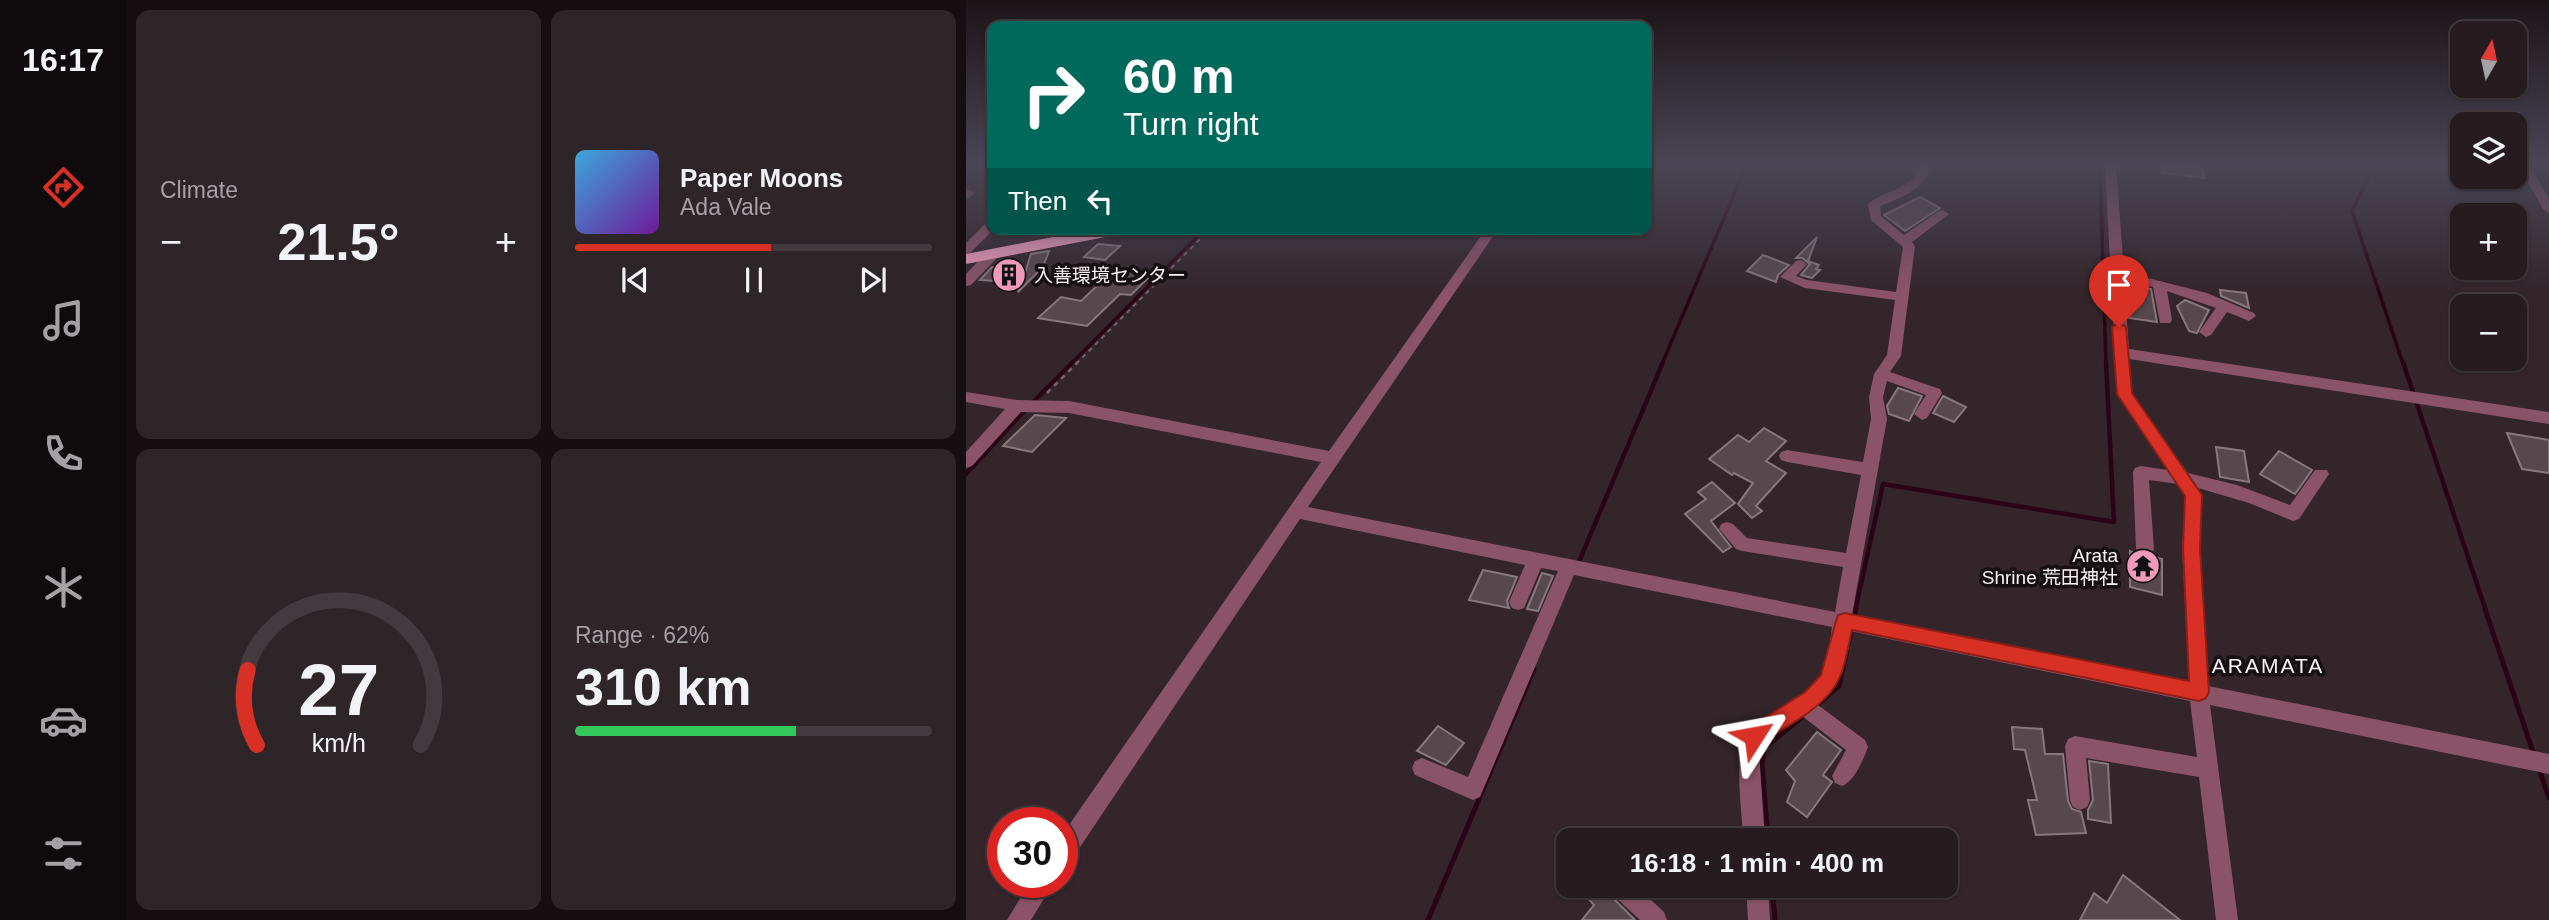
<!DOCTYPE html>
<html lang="en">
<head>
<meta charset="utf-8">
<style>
  body { margin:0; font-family:Helvetica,"Noto Sans JP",sans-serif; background:#2e2529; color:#f1f3f6; height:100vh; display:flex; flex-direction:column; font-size:26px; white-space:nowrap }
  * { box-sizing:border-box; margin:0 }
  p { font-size:23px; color:#a4a1a5 }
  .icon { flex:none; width:38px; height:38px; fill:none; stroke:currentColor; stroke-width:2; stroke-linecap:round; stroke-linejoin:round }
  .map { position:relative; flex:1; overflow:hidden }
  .panel { display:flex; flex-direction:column; gap:10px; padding:10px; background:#150f12; width:840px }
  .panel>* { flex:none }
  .top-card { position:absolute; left:21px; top:21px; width:665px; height:214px; border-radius:14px; box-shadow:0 2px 5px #0004,0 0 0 2px #423a3e; background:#00695c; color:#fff; overflow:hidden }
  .needle { width:46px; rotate:9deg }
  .fabs { position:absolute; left:1484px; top:21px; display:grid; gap:14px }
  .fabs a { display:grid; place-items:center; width:77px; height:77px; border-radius:14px; background:#261c20; box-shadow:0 2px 5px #0004,0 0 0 2px #423a3e; font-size:35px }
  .speed { position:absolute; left:21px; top:807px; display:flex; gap:14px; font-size:35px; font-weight:700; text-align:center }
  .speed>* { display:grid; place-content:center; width:91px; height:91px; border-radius:50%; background:#261c20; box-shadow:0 2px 5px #0004,0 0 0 2px #423a3e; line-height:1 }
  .speed .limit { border:10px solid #d22; background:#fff; color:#111 }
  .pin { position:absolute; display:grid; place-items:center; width:60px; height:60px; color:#fff; margin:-72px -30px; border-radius:50% 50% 50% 0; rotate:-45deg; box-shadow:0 0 7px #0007 }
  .pin .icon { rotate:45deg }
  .me { position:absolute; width:77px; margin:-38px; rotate:56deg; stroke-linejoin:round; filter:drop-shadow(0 0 5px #0008) }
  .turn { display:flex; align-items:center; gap:24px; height:147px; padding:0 21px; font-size:32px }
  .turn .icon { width:91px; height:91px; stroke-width:2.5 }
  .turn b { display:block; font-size:49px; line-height:60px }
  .then { display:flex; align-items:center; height:66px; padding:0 21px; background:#0003; gap:14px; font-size:26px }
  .big { font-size:52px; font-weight:700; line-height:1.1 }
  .panel .widget { flex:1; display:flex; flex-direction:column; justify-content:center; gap:10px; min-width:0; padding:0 24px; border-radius:14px; background:#2e2529 }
  .panel .dial { align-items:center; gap:0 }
  .dial svg { height:182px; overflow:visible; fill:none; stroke:#423a3e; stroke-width:7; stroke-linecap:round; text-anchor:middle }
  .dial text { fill:#f1f3f6; stroke:none }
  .song { display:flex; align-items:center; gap:21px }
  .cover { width:84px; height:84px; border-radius:10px; background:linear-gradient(135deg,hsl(200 70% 55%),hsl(280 70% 35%)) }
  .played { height:7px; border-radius:4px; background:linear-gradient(90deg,#d93025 55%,#423a3e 55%) }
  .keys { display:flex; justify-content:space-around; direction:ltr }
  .heat { display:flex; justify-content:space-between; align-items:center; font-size:38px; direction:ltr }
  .charge { height:10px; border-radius:5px; background:linear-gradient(90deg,#34c759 62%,#423a3e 0) }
  .panel .tiles { flex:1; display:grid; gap:10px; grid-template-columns:repeat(2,1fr) }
  .trip { position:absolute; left:590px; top:828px; width:402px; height:70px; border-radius:14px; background:#261c20; box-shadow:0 2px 5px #0004,0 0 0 2px #423a3e; font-weight:700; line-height:70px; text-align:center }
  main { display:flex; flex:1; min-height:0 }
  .dock { display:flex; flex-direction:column; width:126px; justify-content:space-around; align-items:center; background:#0f0b0d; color:#a4a1a5 }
  .dock .icon { width:49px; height:49px }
  .dock .on { color:#d93025 }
  .dock b { font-size:32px; color:#f1f3f6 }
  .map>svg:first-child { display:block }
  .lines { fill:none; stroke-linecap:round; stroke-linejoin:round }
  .stream-far2 { stroke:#2a0415; stroke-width:3.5 }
  .stream-far1 { stroke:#2a0415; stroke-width:4.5 }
  .stream { stroke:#2a0415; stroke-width:5 }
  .building { fill:#57484d; stroke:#88777c; stroke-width:2 }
  .path-far1 { stroke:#726569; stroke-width:2; stroke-dasharray:4.5 4.5; stroke-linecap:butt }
  .path { stroke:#726569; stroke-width:2.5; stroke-dasharray:5 5; stroke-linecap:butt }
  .minor { fill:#8b5367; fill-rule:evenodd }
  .highway { fill:#f29fbc; fill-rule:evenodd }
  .route { fill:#d93025; stroke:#8d1f18; stroke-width:2 }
  .labels { text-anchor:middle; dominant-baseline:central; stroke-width:7; stroke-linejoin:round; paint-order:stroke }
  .poi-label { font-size:19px; fill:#faf0f3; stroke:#171012; text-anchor:start }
  .neighbourhood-label { font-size:21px; letter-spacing:2px; fill:#faf0f3; stroke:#171012 }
</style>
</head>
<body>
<main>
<nav class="dock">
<b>16:17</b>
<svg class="icon on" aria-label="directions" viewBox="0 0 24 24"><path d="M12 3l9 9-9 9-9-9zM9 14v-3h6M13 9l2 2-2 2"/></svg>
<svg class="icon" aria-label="music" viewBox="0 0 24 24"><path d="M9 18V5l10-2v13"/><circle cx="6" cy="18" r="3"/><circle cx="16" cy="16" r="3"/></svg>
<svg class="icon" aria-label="phone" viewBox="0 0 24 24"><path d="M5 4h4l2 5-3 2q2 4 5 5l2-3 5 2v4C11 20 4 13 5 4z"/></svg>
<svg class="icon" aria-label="climate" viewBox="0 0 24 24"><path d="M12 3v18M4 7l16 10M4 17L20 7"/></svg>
<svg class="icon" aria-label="car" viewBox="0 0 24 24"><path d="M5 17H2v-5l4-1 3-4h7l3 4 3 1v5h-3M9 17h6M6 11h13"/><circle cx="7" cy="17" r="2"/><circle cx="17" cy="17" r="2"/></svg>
<svg class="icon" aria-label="filters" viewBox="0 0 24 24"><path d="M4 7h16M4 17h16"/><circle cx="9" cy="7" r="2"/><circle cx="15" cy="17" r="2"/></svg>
</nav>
<section class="panel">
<div class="tiles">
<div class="widget"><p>Climate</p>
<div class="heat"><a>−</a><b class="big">21.5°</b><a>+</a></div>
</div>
<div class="widget">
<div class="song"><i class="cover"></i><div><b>Paper Moons</b><p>Ada Vale</p></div></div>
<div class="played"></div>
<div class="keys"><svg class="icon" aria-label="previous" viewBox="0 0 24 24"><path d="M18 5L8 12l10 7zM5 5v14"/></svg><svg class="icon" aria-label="pause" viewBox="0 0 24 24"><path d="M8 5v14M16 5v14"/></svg><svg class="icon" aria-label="next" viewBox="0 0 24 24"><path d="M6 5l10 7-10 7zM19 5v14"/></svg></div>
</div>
<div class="widget dial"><svg viewBox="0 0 100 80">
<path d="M14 69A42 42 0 1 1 86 69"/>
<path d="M14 69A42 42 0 0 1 10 36" stroke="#d93025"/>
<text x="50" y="56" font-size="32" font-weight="700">27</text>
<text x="50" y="72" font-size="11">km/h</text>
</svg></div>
<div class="widget"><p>Range · 62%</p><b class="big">310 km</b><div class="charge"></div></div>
</div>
</section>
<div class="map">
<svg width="1583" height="920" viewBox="0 0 1583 920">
  <rect width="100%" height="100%" fill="#33252a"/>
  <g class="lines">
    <g class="stream-far2">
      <polyline points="1134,166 1140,364"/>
      <polyline points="1408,166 1386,211 1437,364"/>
      <polyline points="105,364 239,229"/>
      <polyline points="696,364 780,166"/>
    </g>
    <g class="stream-far1">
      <polyline points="1437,362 1520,611"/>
      <polyline points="65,404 107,362"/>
      <polyline points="0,474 59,410"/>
      <polyline points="612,564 697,362"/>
      <polyline points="889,611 917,484 1148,522 1140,362"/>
    </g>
    <g class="stream">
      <polyline points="1519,609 1568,755"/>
      <polyline points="852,704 873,686 890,609"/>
      <polyline points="1573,769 1583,798"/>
      <polyline points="802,840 796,764 798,748 840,714"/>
      <polyline points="806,886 809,920"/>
      <polyline points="462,920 568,669"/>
    </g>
  </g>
  <g class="building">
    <polygon points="1198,166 1235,166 1238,178 1197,173"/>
    <polygon points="954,197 974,208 939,231 918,215"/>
    <polygon points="851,237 842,261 853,265 850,269 854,270 846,278 842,277 835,275 844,264 836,258 830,258"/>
    <polygon points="132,244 154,246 139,260 118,257"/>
    <polygon points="83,251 77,267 52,292 55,283 14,280 26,267 60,270 65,254"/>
    <polygon points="797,255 823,265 812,275 810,282 781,271"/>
    <polygon points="149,269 186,274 165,295 154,294 121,326 72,318 95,297 115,301"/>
    <polygon points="1161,284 1185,289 1191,322 1163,318"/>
    <polygon points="1254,290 1280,293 1283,308 1255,296"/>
    <polygon points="1219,300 1243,310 1231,333 1223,331 1211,306"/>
    <polygon points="932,388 956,396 943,421 923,414 921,406"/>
    <polygon points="977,396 1000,407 988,422 967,413"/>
    <polygon points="69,415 100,418 66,452 37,446"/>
    <polygon points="798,428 820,441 800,461 820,473 790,506 796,511 786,518 772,504 787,483 768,473 766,475 743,459 772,435 783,442"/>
    <polygon points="1541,433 1583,440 1583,473 1556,469"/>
    <polygon points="1250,447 1278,451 1283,482 1254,477"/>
    <polygon points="1313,451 1346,470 1329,494 1294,474"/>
    <polygon points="746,482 769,503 745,521 765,547 757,552 719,514 740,499 732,492"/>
    <polygon points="1164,551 1178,558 1186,556 1196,559 1196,595 1164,587"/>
    <polygon points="517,570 551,577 541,601 543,608 503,600"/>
    <polygon points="576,573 587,576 572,611 561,609"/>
    <polygon points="472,726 498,743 480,765 451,751"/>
    <polygon points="1046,727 1076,729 1079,754 1097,754 1102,801 1106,809 1115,812 1120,833 1070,835 1062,800 1071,800 1059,750 1048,749"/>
    <polygon points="851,732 875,750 857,775 866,782 841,817 821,802 829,781 820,770"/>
    <polygon points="1123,761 1142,764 1145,823 1122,819 1122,810 1127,800"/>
    <polygon points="1157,875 1214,920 1114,920 1128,893 1141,903"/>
    <polygon points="626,886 635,886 669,920 616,920 628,905 620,896"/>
  </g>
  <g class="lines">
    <polyline class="path-far1" points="110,364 244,229"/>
    <polyline class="path" points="81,393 112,362"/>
    <g class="minor">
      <path d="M954 166H965C957 191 936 197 914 206L915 216 938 235 973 211 977 210 983 214 946 242 949 246 935 356 924 372 974 389 976 393 961 418 956 420 948 414 960 395 921 381 917 397 921 419 886 615 1223 682 1216 548 1220 496 1212 484 1183 480 1188 549 1185 554 1179 556 1173 554 1170 549 1167 472 1169 468 1175 466 1202 470 1151 394 1139 166H1150L1158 272 1241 293 1288 313 1290 316 1283 321 1261 312 1245 335 1240 337 1233 332 1250 308 1201 291 1206 320 1204 323H1194L1187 287 1158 281 1163 349 1583 412V424L1163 359 1165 393 1222 473 1271 485 1324 505 1349 470H1361L1363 474 1333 519 1327 521 1283 503 1232 488 1236 495 1234 548 1242 686 1583 754V774L1244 705 1272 920H1250L1233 777 1120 758 1124 800 1121 807 1114 810 1107 807 1104 800 1099 746 1102 739 1109 736 1231 757 1224 701 884 631C878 663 875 680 852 705L899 740 902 747C897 760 889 781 876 786L869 783 866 776 880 750 836 716 796 742 793 751 799 840H777C776 804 767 763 781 729 806 713 848 696 859 666 863 654 864 640 866 627L608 575 514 797 507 800 449 775 446 768 449 761 456 758 502 777 592 571 575 568 558 608 552 610 546 608 543 602 559 565 334 519 104 862 96 865V835L355 462 103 413 55 412 6 466 0 468V452L39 409 0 402V392L51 400 103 401 363 451 520 229H532L342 507 869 612 877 567 776 551 770 549 753 529 755 524 761 522 767 524 781 538 880 553 895 475 821 462 815 460 813 456 815 452 821 450 897 462 905 419 903 397 908 374 921 355 929 300 839 288 814 277 830 261 835 260 841 264 830 276 841 280 930 292 937 247 905 220 902 204C920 189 945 191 954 166Z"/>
      <polygon points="1553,166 1564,166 1583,199 1583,213 1577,209"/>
      <polygon points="0,189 9,193 0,200"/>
      <polygon points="26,220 28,229 4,253 0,254 0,243 22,221"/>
      <polygon points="27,250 33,254 32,257 5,285 0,286 0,274 22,251"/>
      <polygon points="64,882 88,882 65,920 41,920"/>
      <polygon points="643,886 670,886 698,912 701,920 674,920 646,894"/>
      <polygon points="780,886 802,886 804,920 782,920"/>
    </g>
    <polygon class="highway" points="127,229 163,229 155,234 0,264 0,254"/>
  </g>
  <linearGradient id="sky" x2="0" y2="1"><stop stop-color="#1c1417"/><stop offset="0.56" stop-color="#4a4655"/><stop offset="1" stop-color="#4a4655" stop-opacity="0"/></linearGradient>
  <rect width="1583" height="294" fill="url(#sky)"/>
  <path class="route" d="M1153 322 1160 327 1166 393 1236 495 1234 548 1243 692 1240 698 1233 701 886 630C881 650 879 673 867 689 850 712 819 727 795 743L788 746 781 743 778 736 781 729 839 692 855 675 870 621 872 615 879 613 1223 681 1217 548 1219 496 1151 394 1146 327Z"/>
  <defs>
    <g id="building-disc" transform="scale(1.75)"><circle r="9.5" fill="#ef9ab8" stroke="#171012"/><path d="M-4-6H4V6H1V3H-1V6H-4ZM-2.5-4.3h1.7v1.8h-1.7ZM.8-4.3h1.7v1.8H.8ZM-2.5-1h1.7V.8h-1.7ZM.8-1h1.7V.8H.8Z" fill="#111"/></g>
    <g id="temple-disc" transform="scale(1.75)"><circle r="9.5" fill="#ef9ab8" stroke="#171012"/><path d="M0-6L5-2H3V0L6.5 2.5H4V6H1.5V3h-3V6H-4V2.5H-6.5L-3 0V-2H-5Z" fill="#111"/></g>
  </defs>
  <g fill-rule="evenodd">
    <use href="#building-disc" x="43" y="275"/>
    <use href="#temple-disc" x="1177" y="566"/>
  </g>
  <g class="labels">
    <g class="poi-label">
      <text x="68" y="275">入善環境センター</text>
      <text x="1152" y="555" text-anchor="end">Arata<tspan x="1152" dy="22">Shrine 荒田神社</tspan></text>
    </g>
    <g class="neighbourhood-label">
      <text x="1302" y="665">ARAMATA</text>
    </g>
  </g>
</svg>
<div class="fabs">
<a><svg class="needle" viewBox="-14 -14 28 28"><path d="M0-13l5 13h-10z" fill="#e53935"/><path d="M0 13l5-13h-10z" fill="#a4a1a5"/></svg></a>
<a><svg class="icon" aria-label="layers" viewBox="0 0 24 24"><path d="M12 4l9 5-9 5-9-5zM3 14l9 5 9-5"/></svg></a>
<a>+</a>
<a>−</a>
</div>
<div class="speed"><div class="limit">30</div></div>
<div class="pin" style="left:1153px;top:327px;background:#d93025"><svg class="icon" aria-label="arrive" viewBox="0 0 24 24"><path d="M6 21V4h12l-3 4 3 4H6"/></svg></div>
<svg class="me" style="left:788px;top:736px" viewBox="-20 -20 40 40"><path d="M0-17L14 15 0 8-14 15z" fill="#d93025" stroke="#fff" stroke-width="4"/></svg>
<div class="trip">16:18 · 1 min · 400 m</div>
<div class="top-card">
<div class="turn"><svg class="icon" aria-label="right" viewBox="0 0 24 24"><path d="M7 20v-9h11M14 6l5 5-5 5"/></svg><div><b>60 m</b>Turn right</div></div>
<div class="then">Then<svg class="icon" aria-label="left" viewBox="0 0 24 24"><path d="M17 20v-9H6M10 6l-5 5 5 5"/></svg></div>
</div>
</div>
</main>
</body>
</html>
